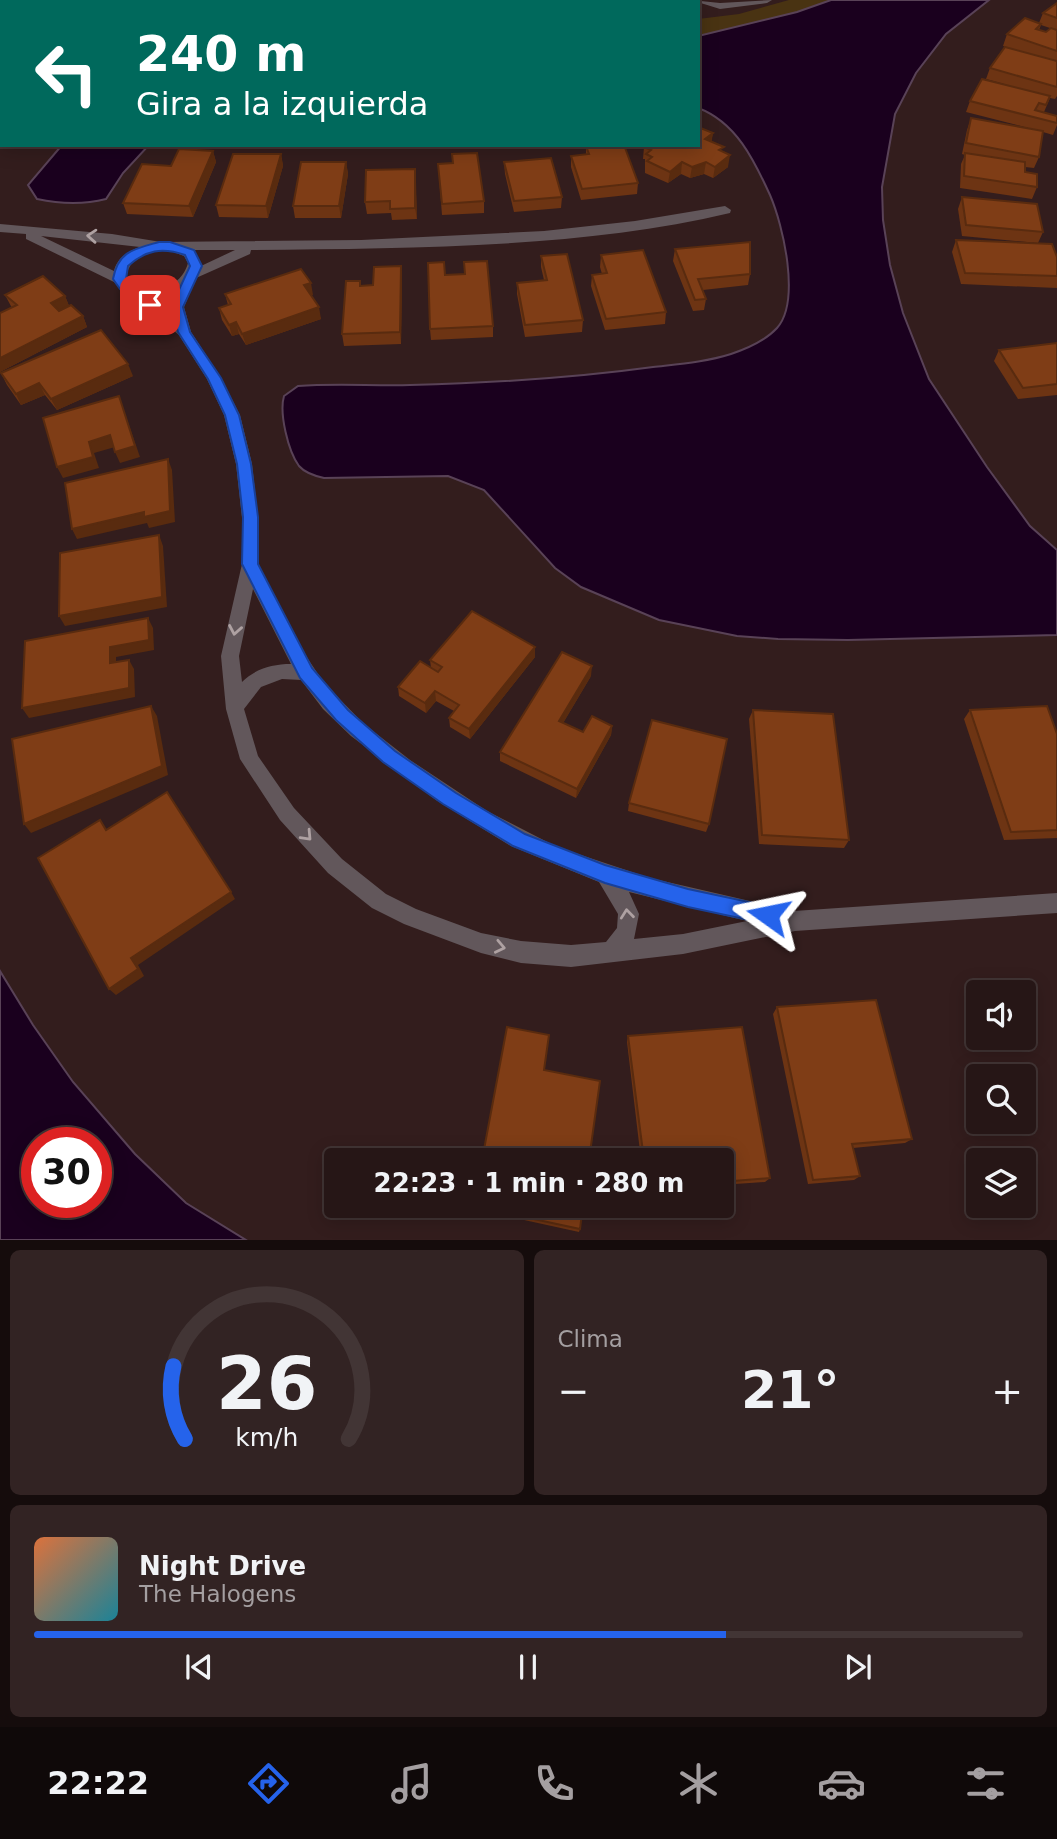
<!DOCTYPE html>
<html lang="es">
<head>
<meta charset="utf-8">
<style>
  body { margin:0; font-family:"DejaVu Sans",sans-serif; background:#322323; color:#f1f3f6; height:100vh; display:flex; flex-direction:column; font-size:26px; white-space:nowrap }
  * { box-sizing:border-box; margin:0 }
  p { font-size:23px; color:#a49fa1 }
  .icon { flex:none; width:38px; height:38px; fill:none; stroke:currentColor; stroke-width:2; stroke-linecap:round; stroke-linejoin:round }
  .map { position:relative; height:1240px; overflow:hidden }
  .details { display:flex; flex-direction:column; gap:10px; padding:10px; background:#150c0c; flex:1 }
  .details>* { flex:none }
  .banner { position:absolute; left:0px; top:0px; width:700px; height:147px; box-shadow:0 4px 18px #0003,0 0 0 2px #423535; background:#00695c; color:#fff; overflow:hidden }
  .buttons { position:absolute; left:966px; top:980px; display:grid; gap:14px }
  .buttons a { display:grid; place-items:center; width:70px; height:70px; border-radius:7px; background:#261616; box-shadow:0 4px 18px #0003,0 0 0 2px #423535; font-size:35px }
  .speed { position:absolute; left:21px; top:1127px; display:flex; gap:14px; font-size:35px; font-weight:700; text-align:center }
  .speed>* { display:grid; place-content:center; width:91px; height:91px; border-radius:50%; background:#261616; box-shadow:0 4px 18px #0003,0 0 0 2px #423535; line-height:1 }
  .speed .limit { border:10px solid #d22; background:#fff; color:#111 }
  .pin { position:absolute; display:grid; place-items:center; width:60px; height:60px; color:#fff; margin:-30px; border-radius:14px; box-shadow:0 4px 10px #0006 }
  .me { position:absolute; width:77px; margin:-38px; rotate:282deg; stroke-linejoin:round; filter:drop-shadow(0 0 5px #0008) }
  .turn { display:flex; align-items:center; gap:24px; height:147px; padding:0 21px; font-size:32px }
  .turn .icon { width:91px; height:91px; stroke-width:2.5 }
  .turn b { display:block; font-size:49px; line-height:60px }
  .big { font-size:52px; font-weight:700; line-height:1.1 }
  .details .tile { flex:1; display:flex; flex-direction:column; justify-content:center; gap:10px; min-width:0; padding:0 24px; border-radius:10px; background:#322323 }
  .details .dial { align-items:center; gap:0 }
  .dial svg { height:182px; overflow:visible; fill:none; stroke:#423535; stroke-width:7; stroke-linecap:round; text-anchor:middle }
  .dial text { fill:#f1f3f6; stroke:none }
  .song { display:flex; align-items:center; gap:21px }
  .cover { width:84px; height:84px; border-radius:10px; background:linear-gradient(135deg,hsl(20 70% 55%),hsl(190 70% 35%)) }
  .played { height:7px; border-radius:4px; background:linear-gradient(90deg,#2563eb 70%,#423535 70%) }
  .keys { display:flex; justify-content:space-around; direction:ltr }
  .heat { display:flex; justify-content:space-between; align-items:center; font-size:38px; direction:ltr }
  .details .tiles { flex:1; display:grid; gap:10px; grid-template-columns:1fr 1fr }
  .tile:last-child { grid-column:span 2 }
  .trip { position:absolute; left:324px; top:1148px; width:410px; height:70px; border-radius:7px; background:#261616; box-shadow:0 4px 18px #0003,0 0 0 2px #423535; font-weight:700; line-height:70px; text-align:center }
  .tab-bar { display:flex; height:112px; justify-content:space-around; align-items:center; background:#0f0909; color:#a49fa1 }
  .tab-bar .icon { width:49px; height:49px }
  .tab-bar .current { color:#2563eb }
  .tab-bar b { font-size:32px; color:#f1f3f6 }
  .map>svg:first-child { display:block }
  .green { fill:#493312 }
  .water { fill:#1a001e; stroke:#594257; stroke-width:2; fill-rule:evenodd }
  .lines { fill:none; stroke-linecap:round; stroke-linejoin:round }
  .minor { fill:#62575b; fill-rule:evenodd }
  .tertiary { fill:#62575b; fill-rule:evenodd }
  .wall { fill:#6d3413; fill-rule:evenodd }
  .shaded-wall { fill:#592b0f }
  .building { fill:#7f3d16; stroke:#592b0f; stroke-width:2 }
  .oneway { stroke:#aea1a2 }
  .route { fill:#2563eb; stroke:#184099; stroke-width:2 }
</style>
</head>
<body>
<div class="map">
<svg width="1057" height="1241" viewBox="0 0 1057 1241">
  <rect width="100%" height="100%" fill="#331d1d"/>
  <g class="green">
    <polygon points="102,0 592,0 114,2"/>
    <polygon points="789,0 831,0 797,12 698,36 698,19 739,14"/>
  </g>
  <g class="water">
    <path d="M831 0H989L946 34 916 73 895 114 882 187 883 220 890 265 903 313 929 379 987 467 1030 526 1057 550V635L848 640 778 639 737 636 659 620 581 587 555 568 484 490 448 476 324 478C315 476 305 473 299 466 288 451 279 413 284 396L298 386C335 383 373 386 410 385 491 383 573 378 653 367 679 364 706 362 731 354 746 349 766 340 777 328 801 301 783 225 770 195 754 160 736 122 698 108V36L797 12Z"/>
    <path d="M62 145H149L123 173 106 199C82 205 61 204 37 199L28 185Z"/>
    <path d="M0 971 33 1025 73 1082 135 1154 186 1203 246 1240H0ZM37 1143H96V1202H37Z"/>
  </g>
  <g class="lines">
    <path class="minor" d="M725 206 731 210 730 213C578 249 406 248 251 250L250 254 196 278 184 307 191 332 221 378 240 415 252 464 258 518V564L296 641 324 683 364 724 410 760 487 811 557 847 650 878 794 911 1057 893V913L795 931 683 954 571 967 521 963 481 953 404 924 372 908 328 873 280 820 240 759 226 709 221 656 242 564V518L236 464 224 415 207 379 179 335 114 282 26 239V234L0 232V224L112 234 161 242 361 240 544 231 635 221ZM41 236 140 247C128 251 117 258 114 271ZM168 250 184 256 188 263C180 292 146 295 126 278 130 255 147 251 168 250ZM193 250H235L201 266ZM175 293 170 307 172 315 151 299ZM253 589 291 664C272 664 255 669 242 682L239 656ZM282 679 301 680 323 709 351 736 436 800 511 846 599 882 618 914 617 928 606 942 571 945 521 941 481 933 416 909 386 894 342 859 294 808 258 756 244 709 261 687ZM629 892 747 921 683 934 634 939 639 914Z"/>
    <g class="tertiary">
      <polygon points="63,0 81,0 82,2 64,2"/>
      <polygon points="603,0 617,0 602,2"/>
      <polygon points="691,0 720,3 772,0 767,3 720,9"/>
      <rect x="0" y="3" width="2" height="7"/>
    </g>
  </g>
  <g class="wall">
    <path d="M1057 3V96L1055 99 1050 98 1044 112 1057 116V125L1053 135 1043 132 1039 157 1034 168 1025 167V172L1037 187 1032 199 960 188 961 164 965 155 962 154 967 130 971 118 1036 130 966 112 970 101 1004 84 986 79 990 68 1013 49 1003 46 1007 34 1039 23 1043 13ZM1041 25 1050 28 1046 32 1039 30Z"/>
    <rect x="0" y="73" width="2" height="41"/>
    <polygon points="713,133 711,142 723,152 728,167 713,178 704,174 690,178 681,174 668,183 645,173 645,159 643,159 644,147"/>
    <polygon points="586,146 638,183 637,194 581,200 571,167 571,156 586,155"/>
    <polygon points="213,151 216,162 193,217 127,214 123,203 171,166"/>
    <polygon points="281,154 283,166 268,218 219,217 216,205"/>
    <polygon points="346,162 348,174 341,218 295,218 293,206"/>
    <polygon points="504,162 562,197 561,208 514,212 505,174"/>
    <polygon points="438,164 484,201 484,213 442,215"/>
    <polygon points="415,169 417,219 392,220 391,213 367,214 365,202"/>
    <polygon points="962,197 1043,232 1038,243 962,236 958,209"/>
    <polygon points="956,240 1057,257 1057,288 961,284 952,252"/>
    <polygon points="675,249 750,274 748,285 703,290 706,299 704,310 693,311 673,261"/>
    <polygon points="601,255 666,312 665,324 605,330 591,286 592,275 602,274 600,267"/>
    <polygon points="541,256 583,320 582,332 525,337 517,294 517,283 544,280 541,267"/>
    <polygon points="401,266 402,277 401,344 344,346 342,334 360,281 361,286 373,285"/>
    <polygon points="225,294 313,295 311,295 321,319 246,345 239,334 232,336 222,320 219,308 228,305"/>
    <polygon points="5,295 65,296 69,306 83,316 87,327 0,372 0,313 12,308"/>
    <polygon points="493,326 493,337 431,340 430,329"/>
    <polygon points="1057,343 1057,395 1018,399 994,361 999,350"/>
    <polygon points="1,373 133,376 57,410 45,395 21,405 7,385"/>
    <polygon points="535,647 535,657 470,739 450,727 449,718 454,711 436,701 426,713 399,696 398,687 431,668 430,660"/>
    <polygon points="591,676 563,723 583,732 612,726 611,735 576,798 500,761 500,752"/>
    <polygon points="753,710 849,840 844,848 759,844 749,719"/>
    <polygon points="970,710 1057,734 1057,838 1004,840 964,719"/>
    <polygon points="629,803 709,824 706,832 628,811"/>
    <polygon points="777,1007 912,1139 905,1143 853,1148 860,1176 854,1180 808,1184 773,1014"/>
    <polygon points="628,1036 770,1178 765,1182 721,1185 721,1160 641,1160 627,1042"/>
    <polygon points="473,1206 580,1229 579,1232 474,1209"/>
  </g>
  <g class="shaded-wall">
    <polygon points="713,133 711,145 705,139"/>
    <polygon points="213,151 216,162 193,217 189,206"/>
    <polygon points="281,154 283,166 268,218 266,206"/>
    <polygon points="730,155 728,167 713,178 715,167"/>
    <polygon points="346,162 348,174 341,218 339,206"/>
    <polygon points="682,162 681,174 668,183 670,172"/>
    <polygon points="706,162 704,174 690,178 692,167"/>
    <polygon points="415,169 416,180 417,219 415,208"/>
    <polygon points="401,266 402,277 401,344 400,332"/>
    <polygon points="311,283 313,295 307,297 304,285"/>
    <polygon points="65,296 70,308 56,314 51,303"/>
    <polygon points="319,307 321,319 246,345 242,334"/>
    <polygon points="83,316 87,327 0,372 0,358"/>
    <polygon points="236,322 239,334 232,336 229,325"/>
    <polygon points="128,364 133,376 57,410 51,399"/>
    <polygon points="39,383 45,395 21,405 16,394"/>
    <polygon points="119,396 140,457 120,463 115,452"/>
    <polygon points="110,435 115,447 94,453 99,468 63,478 57,467 89,442"/>
    <polygon points="168,459 172,470 175,522 149,528 147,523 77,539 72,529"/>
    <polygon points="159,535 163,546 167,607 65,626 59,616"/>
    <polygon points="148,618 153,628 154,650 116,657 116,673 110,663 110,647"/>
    <polygon points="535,647 535,657 470,739 469,729"/>
    <polygon points="129,660 134,669 135,697 29,718 22,708"/>
    <polygon points="592,666 591,676 559,730 559,721"/>
    <polygon points="435,691 436,701 426,713 425,703"/>
    <polygon points="151,706 157,716 168,775 31,833 24,824"/>
    <polygon points="612,726 611,735 576,798 577,789"/>
    <polygon points="231,892 235,899 138,965 144,976 116,995 109,989 131,958"/>
  </g>
  <g class="building">
    <polygon points="1057,3 1057,18 1043,13"/>
    <polygon points="1025,18 1041,24 1036,29 1046,32 1051,28 1057,30 1057,51 1007,34"/>
    <polygon points="1005,47 1057,61 1057,87 990,68"/>
    <rect x="0" y="73" width="2" height="30"/>
    <polygon points="982,79 1050,96 1046,105 1039,103 1035,110 1057,116 1057,123 970,101"/>
    <polygon points="971,118 1043,131 1039,157 966,143"/>
    <polygon points="698,127 713,133 705,139 724,147 719,150 730,155 715,167 706,162 692,167 682,162 670,172 647,161 652,157 646,154 651,150 644,147 647,145 698,145"/>
    <polygon points="624,145 638,183 582,189 571,156 589,154 586,146"/>
    <polygon points="179,149 213,151 189,206 123,203 142,164 171,166"/>
    <polygon points="477,153 484,201 442,204 438,164 453,163 452,154"/>
    <polygon points="965,153 1025,162 1025,172 1037,174 1037,187 964,176"/>
    <polygon points="233,154 281,154 266,206 216,205"/>
    <polygon points="551,158 562,197 514,201 504,162"/>
    <polygon points="301,162 346,162 339,206 293,206"/>
    <polygon points="415,169 415,208 390,209 390,201 365,202 366,170"/>
    <polygon points="962,197 1037,204 1043,232 966,225"/>
    <polygon points="956,240 1052,244 1057,257 1057,276 965,273"/>
    <polygon points="750,242 750,274 698,279 706,299 695,300 675,249"/>
    <polygon points="643,250 666,312 606,319 592,275 607,273 601,255"/>
    <polygon points="567,254 583,320 525,325 517,283 547,280 541,256"/>
    <polygon points="487,261 493,326 430,329 428,263 444,262 445,275 465,274 464,262"/>
    <polygon points="401,266 400,332 342,334 346,281 360,281 360,286 373,285 374,267"/>
    <polygon points="301,269 311,283 304,285 319,307 242,334 236,322 229,325 219,308 231,304 225,294"/>
    <polygon points="43,276 65,296 51,303 59,311 71,305 83,316 0,358 0,313 17,305 5,295"/>
    <polygon points="101,330 128,364 51,399 39,383 16,394 1,373"/>
    <polygon points="1057,343 1057,384 1023,388 999,350"/>
    <polygon points="119,396 135,446 115,452 110,435 89,442 93,457 57,467 43,418"/>
    <polygon points="168,459 170,511 144,517 144,512 72,529 65,483"/>
    <polygon points="159,535 162,597 59,616 60,553"/>
    <polygon points="472,611 535,647 469,729 449,718 459,705 435,691 425,703 398,687 420,661 438,672 442,667 430,660"/>
    <polygon points="148,618 149,640 110,647 110,663 129,660 129,688 22,708 25,641"/>
    <polygon points="562,652 592,666 559,721 583,732 592,716 612,726 577,789 500,752"/>
    <polygon points="151,706 162,766 24,824 12,739"/>
    <polygon points="1047,706 1057,734 1057,830 1011,832 970,710"/>
    <polygon points="753,710 833,714 849,840 762,835"/>
    <polygon points="652,720 727,739 709,824 629,803"/>
    <polygon points="167,792 231,892 131,958 138,969 109,989 38,858 100,820 106,830"/>
    <polygon points="876,1000 912,1139 852,1144 860,1176 813,1180 777,1007"/>
    <polygon points="507,1027 549,1035 544,1070 600,1081 589,1160 482,1160"/>
    <polygon points="742,1027 770,1178 721,1182 721,1160 644,1160 628,1036"/>
    <polygon points="473,1206 583,1206 580,1229"/>
  </g>
  <defs><path id="oneway-chevron" d="M-2-3.5L2.5 0L-2 3.5" fill="none" stroke-width="1.6" stroke-linecap="round" stroke-linejoin="round" transform="scale(1.75)"/></defs>
  <g class="oneway">
    <use href="#oneway-chevron" transform="translate(92 236) rotate(-176)"/>
    <use href="#oneway-chevron" transform="translate(235 630) rotate(100)"/>
    <use href="#oneway-chevron" transform="translate(307 836) rotate(47)"/>
    <use href="#oneway-chevron" transform="translate(627 914) rotate(-96)"/>
    <use href="#oneway-chevron" transform="translate(500 947) rotate(12)"/>
  </g>
  <path class="route" d="M159 242H170L194 250 202 266 183 307 190 332 221 378 239 415 251 464 258 517V564L312 668 348 710 395 751 456 793 525 834 605 865 688 889 768 906 775 908 778 915 775 921 768 924 688 907 605 883 513 846 443 804 383 762 336 720 300 678 242 564 243 517 237 464 225 415 208 379 178 332 171 307 190 266 185 255C162 247 146 250 128 266L126 279 154 302 156 305 150 309 120 289 113 279C118 251 134 249 159 242Z"/>
</svg>
<div class="buttons">
<a><svg class="icon" aria-label="sound" viewBox="0 0 24 24"><path d="M4 9h4l5-4v14l-5-4H4zM17 9q2 3 0 6"/></svg></a>
<a><svg class="icon" aria-label="search" viewBox="0 0 24 24"><circle cx="10" cy="10" r="6"/><path d="M15 15l6 6"/></svg></a>
<a><svg class="icon" aria-label="layers" viewBox="0 0 24 24"><path d="M12 4l9 5-9 5-9-5zM3 14l9 5 9-5"/></svg></a>
</div>
<div class="speed"><div class="limit">30</div></div>
<div class="pin" style="left:150px;top:305px;background:#d93025"><svg class="icon" aria-label="arrive" viewBox="0 0 24 24"><path d="M6 21V4h12l-3 4 3 4H6"/></svg></div>
<svg class="me" style="left:768px;top:915px" viewBox="-20 -20 40 40"><path d="M0-17L14 15 0 8-14 15z" fill="#2563eb" stroke="#fff" stroke-width="4"/></svg>
<div class="trip">22:23 · 1 min · 280 m</div>
<div class="banner">
<div class="turn"><svg class="icon" aria-label="left" viewBox="0 0 24 24"><path d="M17 20v-9H6M10 6l-5 5 5 5"/></svg><div><b>240 m</b>Gira a la izquierda</div></div>
</div>
</div>
<section class="details">
<div class="tiles">
<div class="tile dial"><svg viewBox="0 0 100 80">
<path d="M14 69A42 42 0 1 1 86 69"/>
<path d="M14 69A42 42 0 0 1 9 37" stroke="#2563eb"/>
<text x="50" y="56" font-size="32" font-weight="700">26</text>
<text x="50" y="72" font-size="11">km/h</text>
</svg></div>
<div class="tile"><p>Clima</p>
<div class="heat"><a>−</a><b class="big">21°</b><a>+</a></div>
</div>
<div class="tile">
<div class="song"><i class="cover"></i><div><b>Night Drive</b><p>The Halogens</p></div></div>
<div class="played"></div>
<div class="keys"><svg class="icon" aria-label="previous" viewBox="0 0 24 24"><path d="M18 5L8 12l10 7zM5 5v14"/></svg><svg class="icon" aria-label="pause" viewBox="0 0 24 24"><path d="M8 5v14M16 5v14"/></svg><svg class="icon" aria-label="next" viewBox="0 0 24 24"><path d="M6 5l10 7-10 7zM19 5v14"/></svg></div>
</div>
</div>
</section>
<nav class="tab-bar">
<b>22:22</b>
<svg class="icon current" aria-label="directions" viewBox="0 0 24 24"><path d="M12 3l9 9-9 9-9-9zM9 14v-3h6M13 9l2 2-2 2"/></svg>
<svg class="icon" aria-label="music" viewBox="0 0 24 24"><path d="M9 18V5l10-2v13"/><circle cx="6" cy="18" r="3"/><circle cx="16" cy="16" r="3"/></svg>
<svg class="icon" aria-label="phone" viewBox="0 0 24 24"><path d="M5 4h4l2 5-3 2q2 4 5 5l2-3 5 2v4C11 20 4 13 5 4z"/></svg>
<svg class="icon" aria-label="climate" viewBox="0 0 24 24"><path d="M12 3v18M4 7l16 10M4 17L20 7"/></svg>
<svg class="icon" aria-label="car" viewBox="0 0 24 24"><path d="M5 17H2v-5l4-1 3-4h7l3 4 3 1v5h-3M9 17h6M6 11h13"/><circle cx="7" cy="17" r="2"/><circle cx="17" cy="17" r="2"/></svg>
<svg class="icon" aria-label="filters" viewBox="0 0 24 24"><path d="M4 7h16M4 17h16"/><circle cx="9" cy="7" r="2"/><circle cx="15" cy="17" r="2"/></svg>
</nav>
</body>
</html>
